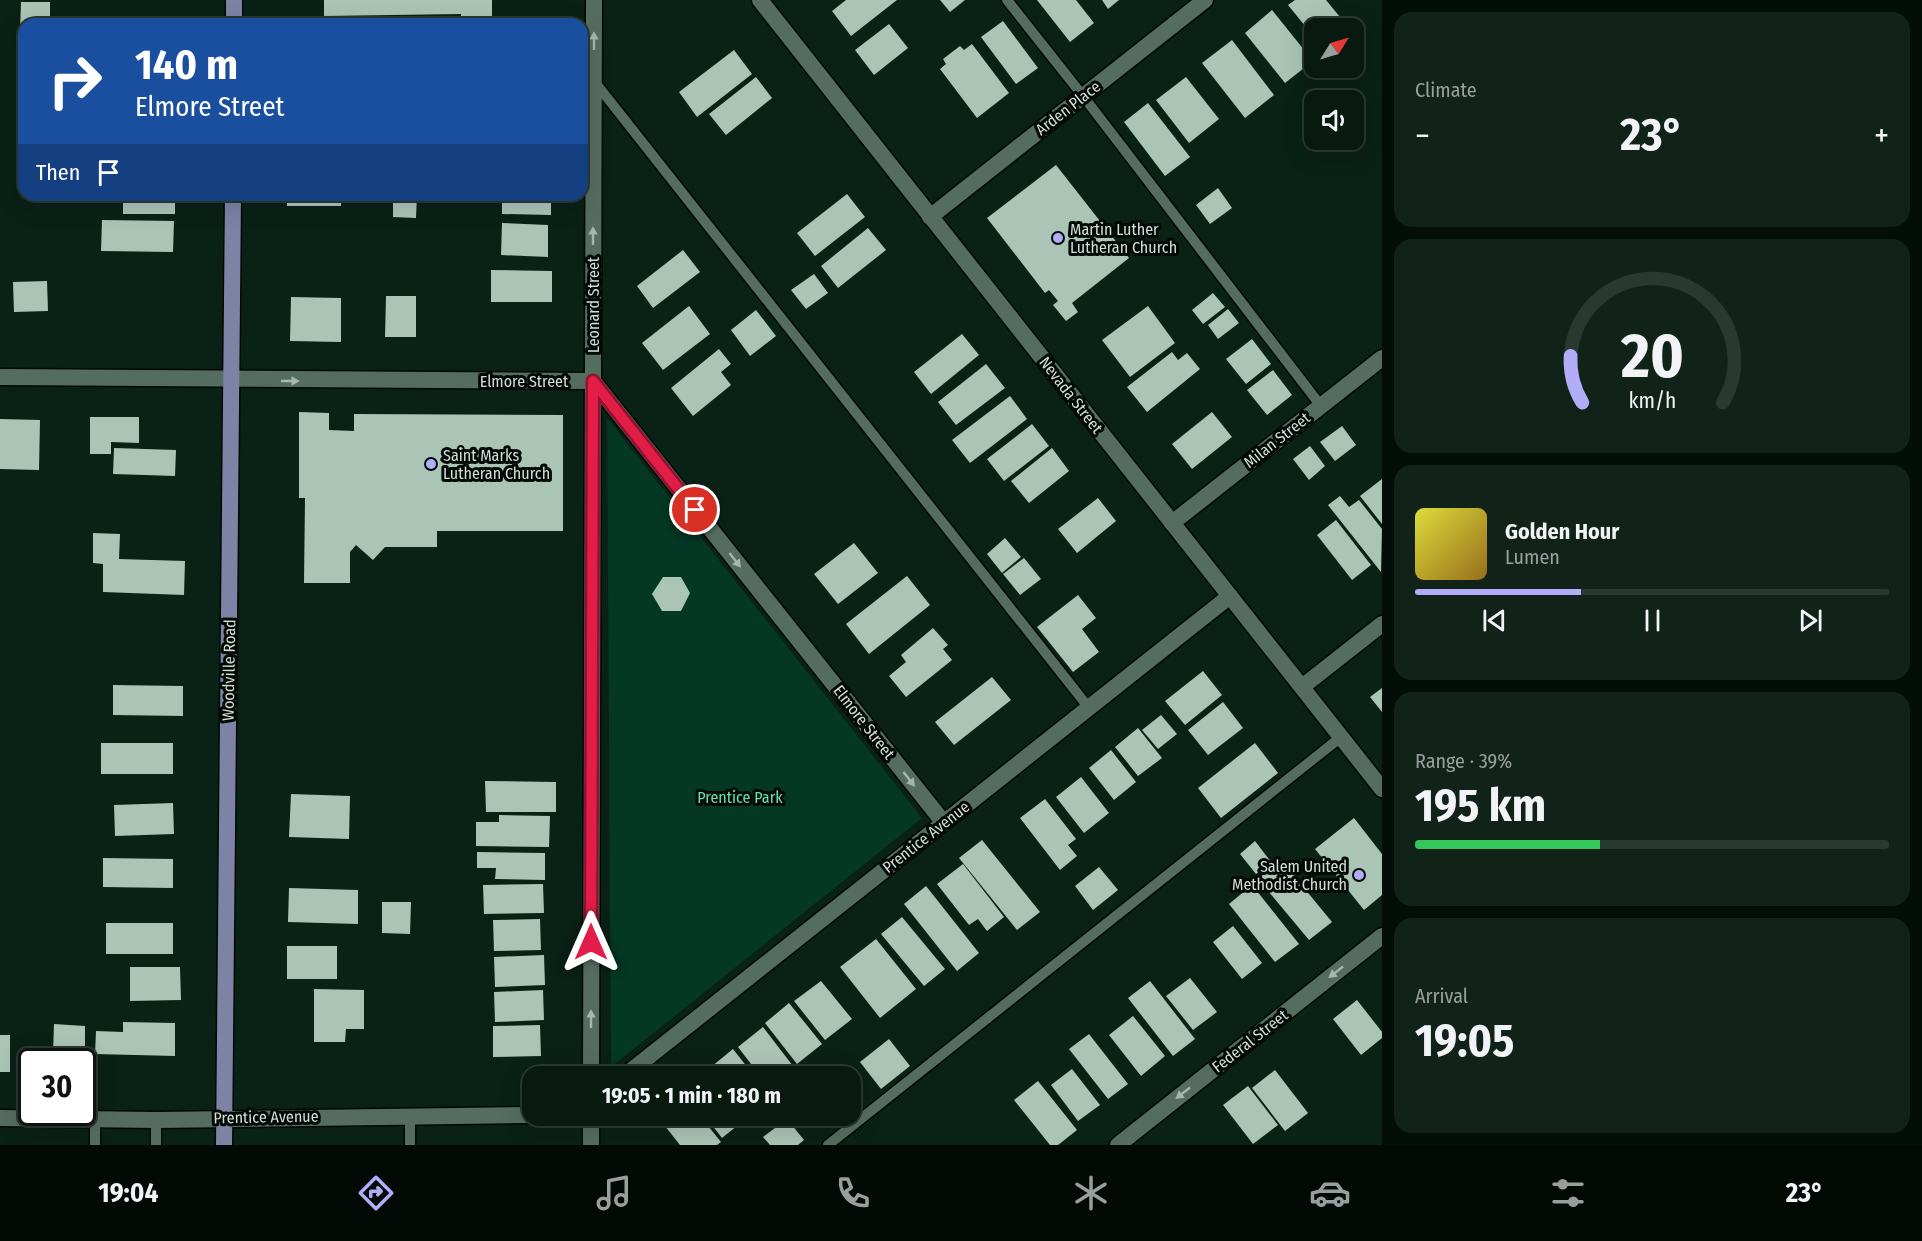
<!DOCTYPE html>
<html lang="en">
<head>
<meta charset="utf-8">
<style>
  body { margin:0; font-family:"Fira Sans Condensed",sans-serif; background:#112219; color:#f1f3f6; height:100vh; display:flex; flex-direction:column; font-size:22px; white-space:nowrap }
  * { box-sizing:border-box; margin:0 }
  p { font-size:20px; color:#98a09f }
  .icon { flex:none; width:33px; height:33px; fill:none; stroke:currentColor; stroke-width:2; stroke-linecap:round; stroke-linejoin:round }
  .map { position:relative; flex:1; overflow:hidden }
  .panel { display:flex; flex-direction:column; gap:12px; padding:12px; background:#040e09; width:540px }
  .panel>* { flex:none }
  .banner { position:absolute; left:18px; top:18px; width:570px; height:183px; border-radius:18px; box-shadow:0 6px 24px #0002,0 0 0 2px #293830; background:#1a4fa0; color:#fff; overflow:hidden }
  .needle { width:39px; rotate:53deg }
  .tools { position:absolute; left:1304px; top:18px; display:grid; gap:12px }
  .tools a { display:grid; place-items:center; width:60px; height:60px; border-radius:12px; background:#081910; box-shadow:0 6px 24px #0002,0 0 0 2px #293830; font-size:30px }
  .speed { position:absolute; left:18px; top:1048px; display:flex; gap:12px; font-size:30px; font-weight:700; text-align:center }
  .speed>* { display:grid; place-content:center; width:78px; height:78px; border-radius:50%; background:#081910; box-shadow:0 6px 24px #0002,0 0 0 2px #293830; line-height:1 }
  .speed .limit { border:3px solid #111; border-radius:9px; background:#fff; color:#111 }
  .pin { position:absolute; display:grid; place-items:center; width:51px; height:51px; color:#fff; margin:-26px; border:3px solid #fff; border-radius:50%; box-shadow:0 2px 6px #0007 }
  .me { position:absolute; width:66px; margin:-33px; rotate:0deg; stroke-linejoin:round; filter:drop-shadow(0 0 4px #0008) }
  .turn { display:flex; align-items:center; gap:21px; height:126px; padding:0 18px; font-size:27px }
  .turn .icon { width:78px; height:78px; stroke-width:2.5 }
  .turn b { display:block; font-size:42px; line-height:51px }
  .then { display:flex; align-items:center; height:57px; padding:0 18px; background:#0003; gap:12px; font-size:22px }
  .big { font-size:45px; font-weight:700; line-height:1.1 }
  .panel .card { flex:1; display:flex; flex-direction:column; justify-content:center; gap:9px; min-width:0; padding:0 21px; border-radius:18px; background:#112219 }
  .panel .dial { align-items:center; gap:0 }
  .dial svg { height:156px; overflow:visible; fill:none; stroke:#293830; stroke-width:7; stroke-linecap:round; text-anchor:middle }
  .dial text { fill:#f1f3f6; stroke:none }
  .song { display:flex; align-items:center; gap:18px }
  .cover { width:72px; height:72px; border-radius:9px; background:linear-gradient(135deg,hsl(60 70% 55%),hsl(40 70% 35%)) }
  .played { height:6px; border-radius:3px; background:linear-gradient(90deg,#b2adf9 35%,#293830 35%) }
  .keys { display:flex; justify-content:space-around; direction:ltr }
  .heat { display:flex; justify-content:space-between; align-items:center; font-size:33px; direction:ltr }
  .charge { height:9px; border-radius:4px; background:linear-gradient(90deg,#34c759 39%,#293830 0) }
  .trip { position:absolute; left:522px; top:1066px; width:339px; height:60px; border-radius:18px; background:#081910; box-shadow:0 6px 24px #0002,0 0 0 2px #293830; font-weight:700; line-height:60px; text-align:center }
  .dock { display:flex; height:96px; justify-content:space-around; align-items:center; background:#030a06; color:#98a09f }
  .dock .icon { width:42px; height:42px }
  .dock .current { color:#b2adf9 }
  .dock b { font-size:27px; color:#f1f3f6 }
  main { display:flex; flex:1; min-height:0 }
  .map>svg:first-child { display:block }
  .green { fill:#043724 }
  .building { fill:#aac4b6 }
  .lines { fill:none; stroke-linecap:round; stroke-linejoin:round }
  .service-casing { stroke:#000a03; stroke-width:13 }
  .minor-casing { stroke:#000a03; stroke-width:19 }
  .tertiary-casing { stroke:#000a03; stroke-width:19 }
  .primary-casing { stroke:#000a03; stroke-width:19 }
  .service { stroke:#556d60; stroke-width:10 }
  .minor { stroke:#556d60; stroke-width:16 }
  .tertiary { stroke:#556d60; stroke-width:16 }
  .primary { stroke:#7c83a4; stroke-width:16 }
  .oneway { fill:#a6b7ae }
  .route-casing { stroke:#92132f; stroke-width:15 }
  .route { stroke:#e11d48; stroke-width:10 }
  .poi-dot { fill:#b2adf9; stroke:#020805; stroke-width:2 }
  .labels { text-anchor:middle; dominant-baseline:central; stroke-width:6; stroke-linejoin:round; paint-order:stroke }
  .street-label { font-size:16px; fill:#d2dfd8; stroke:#020805 }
  .poi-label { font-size:16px; fill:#d2dfd8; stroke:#020805; text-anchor:start }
  .park-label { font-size:16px; fill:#62e6ad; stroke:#020805 }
</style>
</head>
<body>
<main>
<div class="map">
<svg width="1382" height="1145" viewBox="0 0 1382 1145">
  <rect width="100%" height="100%" fill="#0a2116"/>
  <polygon class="green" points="607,418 922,818 611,1067"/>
  <g class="building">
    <polygon points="324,0 492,0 492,18 480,18 480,24 461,24 461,14 324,16"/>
    <polygon points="846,0 897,0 851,36 832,11"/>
    <polygon points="940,0 965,0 950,12"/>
    <polygon points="1037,0 1076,0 1094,23 1070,42"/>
    <polygon points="1102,0 1119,0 1108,9"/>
    <polygon points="1295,0 1326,0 1349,28 1314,28 1314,37 1288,5"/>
    <polygon points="21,2 50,2 50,24 24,24 24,32 20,32"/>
    <polygon points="1272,10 1313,61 1285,83 1245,33"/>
    <polygon points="1003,21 1038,68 1016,84 981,37"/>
    <polygon points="889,24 908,48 874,75 855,50"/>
    <polygon points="1232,40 1274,95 1245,118 1202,63"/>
    <polygon points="972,44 1009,93 977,118 940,69 946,64 943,59 960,46 964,50"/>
    <polygon points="734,50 752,74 697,117 679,92"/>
    <polygon points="756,77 772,98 726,135 709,114"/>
    <polygon points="1186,77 1219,119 1189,143 1156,100"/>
    <polygon points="1148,103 1190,157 1165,176 1124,122"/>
    <polygon points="1056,165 1129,258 1072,303 1078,312 1066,321 1053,305 1058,301 1049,290 1045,293 987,218"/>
    <polygon points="1218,188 1232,208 1210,224 1196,205"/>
    <polygon points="847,194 865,217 815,256 797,233"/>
    <rect x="123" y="195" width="52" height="19"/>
    <rect x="287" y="195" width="54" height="11"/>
    <polygon points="393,195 417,195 416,218 393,217"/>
    <polygon points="502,195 551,195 551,215 502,214"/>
    <polygon points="102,220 174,221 173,252 101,251"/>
    <polygon points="502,223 548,225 548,257 501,255"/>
    <polygon points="868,228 886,250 838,288 821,266"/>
    <polygon points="683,250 700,272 653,308 637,286"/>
    <polygon points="491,270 552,271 552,302 491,302"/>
    <polygon points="814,274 828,293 806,309 791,290"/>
    <polygon points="47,281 48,311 14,312 13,282"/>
    <polygon points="1213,293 1225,307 1203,324 1192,310"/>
    <polygon points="386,296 416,296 416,337 385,337"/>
    <polygon points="291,297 341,298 341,342 290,341"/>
    <polygon points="689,306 710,334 663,370 642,343"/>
    <polygon points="1148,306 1175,343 1130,377 1102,340"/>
    <polygon points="1228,309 1239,323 1218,339 1208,325"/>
    <polygon points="756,310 776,336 750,356 731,330"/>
    <polygon points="962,334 979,355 931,394 914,372"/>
    <polygon points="1252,339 1271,364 1246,384 1226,359"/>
    <polygon points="719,349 731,364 721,372 731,385 693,416 671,388"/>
    <polygon points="1172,352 1178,360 1187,353 1200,369 1147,412 1127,387"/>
    <polygon points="986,364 1005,388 956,425 938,402"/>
    <polygon points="1273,370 1292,395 1267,415 1247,390"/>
    <polygon points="1010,396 1027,419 970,463 952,440"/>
    <polygon points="299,412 329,413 329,430 354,431 354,414 563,415 563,531 437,531 437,547 385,547 373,560 356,545 350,552 350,583 304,583 305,498 299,498"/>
    <polygon points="1212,412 1232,437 1192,469 1172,444"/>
    <polygon points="90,417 139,417 139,443 111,442 111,454 90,454"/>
    <polygon points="0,419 40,420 39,470 0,469"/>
    <polygon points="1032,424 1049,446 1004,481 987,459"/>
    <polygon points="1342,426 1356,445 1335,461 1320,442"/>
    <polygon points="1310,446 1325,466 1309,480 1293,459"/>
    <polygon points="114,448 176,450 175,476 113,474"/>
    <polygon points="1052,448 1069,471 1029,503 1011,481"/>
    <polygon points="1382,479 1382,524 1360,496"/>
    <polygon points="1340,496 1349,507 1359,500 1382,529 1381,572 1328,505"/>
    <polygon points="1098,498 1116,521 1077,553 1058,529"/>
    <polygon points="1336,520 1371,565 1352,580 1317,535"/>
    <polygon points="93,533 120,534 119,559 185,561 184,595 103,592 103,564 93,563"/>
    <polygon points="1005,538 1021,557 1002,573 987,554"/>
    <polygon points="854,543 878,573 838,604 814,574"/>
    <polygon points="1024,558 1041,579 1020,595 1003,574"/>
    <polygon points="907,576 930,605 869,654 846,624"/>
    <polygon points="663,577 681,577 690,593 681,611 662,611 652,594"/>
    <polygon points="1078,595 1096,618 1082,629 1099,652 1073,672 1037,627"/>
    <polygon points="933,628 948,645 943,649 952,660 906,697 889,676 906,662 901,655"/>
    <polygon points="1203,671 1222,695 1185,725 1165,701"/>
    <polygon points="992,677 1011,700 954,745 935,722"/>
    <polygon points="113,685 183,686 183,716 113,715"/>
    <polygon points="1382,688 1382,712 1370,697"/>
    <polygon points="1223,702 1243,728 1208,755 1188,730"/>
    <polygon points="1161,715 1177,734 1158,749 1142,730"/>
    <polygon points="1138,728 1162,758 1138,776 1115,747"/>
    <rect x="101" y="743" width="72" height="31"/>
    <polygon points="1255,743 1278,773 1221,818 1198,788"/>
    <polygon points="1111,750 1136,782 1114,800 1089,768"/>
    <polygon points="1081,777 1109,813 1084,833 1056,797"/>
    <polygon points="485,781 556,782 556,812 486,812"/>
    <polygon points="291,794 350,796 349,839 289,837"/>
    <polygon points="1045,799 1076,839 1068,845 1077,856 1060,870 1020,818"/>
    <polygon points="173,803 174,834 115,836 114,805"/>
    <polygon points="499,815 550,816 549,847 476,846 476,822 499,822"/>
    <polygon points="1354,818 1382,854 1382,895 1364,910 1315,849"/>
    <polygon points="982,840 1040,912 1017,930 959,858"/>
    <polygon points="1255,841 1271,862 1256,874 1240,854"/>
    <polygon points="477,852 545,853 545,880 495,879 496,868 477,868"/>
    <polygon points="103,858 173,859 173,888 103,887"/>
    <polygon points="1281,860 1332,922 1309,940 1258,879"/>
    <polygon points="963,864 1004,917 987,931 978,919 969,925 937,884"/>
    <polygon points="1099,867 1118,890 1093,910 1075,886"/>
    <polygon points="543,884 544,913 484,914 483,885"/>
    <polygon points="1252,885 1299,944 1275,962 1229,904"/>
    <polygon points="926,886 979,953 957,971 904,904"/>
    <polygon points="289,888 358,890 358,924 288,922"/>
    <polygon points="382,902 411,902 410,934 382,933"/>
    <polygon points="902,917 945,969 924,986 881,934"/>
    <polygon points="540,919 541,950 494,951 493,920"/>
    <rect x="106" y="923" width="67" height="31"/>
    <polygon points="1233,926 1262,963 1242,979 1213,942"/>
    <polygon points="876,939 916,989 880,1018 840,967"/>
    <rect x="287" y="946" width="50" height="33"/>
    <polygon points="544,955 545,985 495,987 494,957"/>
    <polygon points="130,967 180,967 181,1000 130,1001"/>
    <polygon points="1190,978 1217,1012 1193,1030 1166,996"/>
    <polygon points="821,981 852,1019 825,1040 794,1001"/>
    <polygon points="1150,981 1195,1039 1173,1056 1128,998"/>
    <polygon points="314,989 364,990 364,1029 346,1029 345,1042 314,1042"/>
    <polygon points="543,990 544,1020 495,1022 494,992"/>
    <polygon points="1357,1000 1382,1032 1382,1038 1361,1055 1333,1019"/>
    <polygon points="789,1003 822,1044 797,1064 765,1023"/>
    <polygon points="1133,1016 1165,1056 1141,1076 1109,1035"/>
    <polygon points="123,1022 175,1023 175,1056 95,1054 96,1031 123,1032"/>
    <polygon points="54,1024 85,1026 85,1055 53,1054"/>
    <polygon points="540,1025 541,1056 493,1057 493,1026"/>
    <polygon points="763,1027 796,1070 787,1077 761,1077 738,1047"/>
    <polygon points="1089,1034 1128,1084 1108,1099 1069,1049"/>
    <rect x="0" y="1035" width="10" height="37"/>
    <polygon points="889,1039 910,1066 881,1089 860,1062"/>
    <polygon points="733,1049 755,1077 718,1077 711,1067"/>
    <polygon points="709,1068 717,1077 697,1077"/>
    <polygon points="1072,1069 1100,1105 1078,1121 1051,1085"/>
    <polygon points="1275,1070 1308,1113 1285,1131 1252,1088"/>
    <polygon points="1038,1081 1077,1130 1058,1145 1050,1145 1014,1100"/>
    <polygon points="1248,1086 1278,1125 1253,1144 1223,1105"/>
    <polygon points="657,1116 700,1116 721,1142 717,1145 680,1145"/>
    <polygon points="705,1116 747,1116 748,1117 722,1138"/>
    <polygon points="787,1119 804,1140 798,1145 770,1145 763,1137"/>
  </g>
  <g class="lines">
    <g class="service-casing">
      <g id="service">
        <polyline points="1007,0 1083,96 1321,406"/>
        <polyline points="594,81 1089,708"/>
        <polyline points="410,1116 410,1145"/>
        <polyline points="156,1120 156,1145"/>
        <polyline points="95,1145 95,1118"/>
        <polyline points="828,1145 1341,737"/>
      </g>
    </g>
    <g class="minor-casing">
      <g id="minor">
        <polyline points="930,217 1205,0"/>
        <polyline points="0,377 593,381 944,823"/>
        <polyline points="1172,523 1382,358"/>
        <polyline points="1302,687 1382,624"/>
        <polyline points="591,1077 594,0"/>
        <polyline points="623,1077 1230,596"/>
        <polyline points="591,1116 591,1145"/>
        <polyline points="0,1118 156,1120 532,1115"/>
        <polyline points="1118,1145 1382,936"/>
      </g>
    </g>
    <g class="tertiary-casing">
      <polyline id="tertiary" points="760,0 1382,789"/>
    </g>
    <g class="primary-casing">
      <g id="primary">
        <polyline points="234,24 234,0"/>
        <polyline points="224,1145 233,195"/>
      </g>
    </g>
    <use href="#service" class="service"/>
    <use href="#minor" class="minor"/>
    <use href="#tertiary" class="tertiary"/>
    <use href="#primary" class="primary"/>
  </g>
  <defs><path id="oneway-solid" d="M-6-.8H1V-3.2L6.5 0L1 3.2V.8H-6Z" transform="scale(1.5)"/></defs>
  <g class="oneway">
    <use href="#oneway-solid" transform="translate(594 41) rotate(-90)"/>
    <use href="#oneway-solid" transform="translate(593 236) rotate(-90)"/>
    <use href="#oneway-solid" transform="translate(290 381)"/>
    <use href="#oneway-solid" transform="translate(735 560) rotate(52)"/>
    <use href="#oneway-solid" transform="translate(909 779) rotate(52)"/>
    <use href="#oneway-solid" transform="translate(1336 972) rotate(142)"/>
    <use href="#oneway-solid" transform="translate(591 1019) rotate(-90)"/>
    <use href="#oneway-solid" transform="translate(1183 1093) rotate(142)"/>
  </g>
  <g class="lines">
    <g class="route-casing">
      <polyline id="route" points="591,942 593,381 695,510"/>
    </g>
    <use href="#route" class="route"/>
  </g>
  <g class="poi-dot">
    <circle cx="1058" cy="238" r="6"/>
    <circle cx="431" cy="464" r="6"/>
    <circle cx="1359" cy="875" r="6"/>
  </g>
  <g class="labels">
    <g class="street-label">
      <text transform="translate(1068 108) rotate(-38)">Arden Place</text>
      <text transform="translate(593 305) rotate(-90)">Leonard Street</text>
      <text x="524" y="381">Elmore Street</text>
      <text transform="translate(1071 395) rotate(52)">Nevada Street</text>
      <text transform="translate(1277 440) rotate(-38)">Milan Street</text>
      <text transform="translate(229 670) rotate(-89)">Woodville Road</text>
      <text transform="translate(864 722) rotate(52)">Elmore Street</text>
      <text transform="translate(926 837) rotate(-38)">Prentice Avenue</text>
      <text transform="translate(1250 1041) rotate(-38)">Federal Street</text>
      <text transform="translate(266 1117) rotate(-1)">Prentice Avenue</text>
    </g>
    <g class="poi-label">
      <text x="1070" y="229">Martin Luther<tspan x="1070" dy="18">Lutheran Church</tspan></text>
      <text x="443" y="455">Saint Marks<tspan x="443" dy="18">Lutheran Church</tspan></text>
      <text x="1347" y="866" text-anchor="end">Salem United<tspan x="1347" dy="18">Methodist Church</tspan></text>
    </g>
    <g class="park-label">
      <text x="740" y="797">Prentice Park</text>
    </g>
  </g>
</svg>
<div class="tools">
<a><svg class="needle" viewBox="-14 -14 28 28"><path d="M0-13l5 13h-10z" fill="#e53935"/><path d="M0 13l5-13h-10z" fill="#98a09f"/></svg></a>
<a><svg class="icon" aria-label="sound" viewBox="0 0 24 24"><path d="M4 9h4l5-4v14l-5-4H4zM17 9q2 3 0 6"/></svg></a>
</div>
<div class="speed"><div class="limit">30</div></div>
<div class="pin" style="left:695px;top:510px;background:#d93025"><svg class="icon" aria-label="arrive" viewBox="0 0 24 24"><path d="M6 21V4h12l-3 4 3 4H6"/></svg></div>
<svg class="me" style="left:591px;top:942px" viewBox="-20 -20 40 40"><path d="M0-17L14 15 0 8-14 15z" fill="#e11d48" stroke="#fff" stroke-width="4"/></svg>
<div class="trip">19:05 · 1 min · 180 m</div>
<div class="banner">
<div class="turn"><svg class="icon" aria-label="right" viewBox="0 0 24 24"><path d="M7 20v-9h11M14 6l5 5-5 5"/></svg><div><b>140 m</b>Elmore Street</div></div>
<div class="then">Then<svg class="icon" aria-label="arrive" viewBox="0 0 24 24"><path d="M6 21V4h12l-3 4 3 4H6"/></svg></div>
</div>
</div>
<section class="panel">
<div class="card"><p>Climate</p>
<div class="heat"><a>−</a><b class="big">23°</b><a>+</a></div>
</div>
<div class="card dial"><svg viewBox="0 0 100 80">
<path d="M14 69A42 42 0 1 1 86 69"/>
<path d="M14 69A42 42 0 0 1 8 45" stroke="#b2adf9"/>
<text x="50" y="56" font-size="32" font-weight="700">20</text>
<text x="50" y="72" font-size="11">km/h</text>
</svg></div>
<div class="card">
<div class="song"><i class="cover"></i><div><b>Golden Hour</b><p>Lumen</p></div></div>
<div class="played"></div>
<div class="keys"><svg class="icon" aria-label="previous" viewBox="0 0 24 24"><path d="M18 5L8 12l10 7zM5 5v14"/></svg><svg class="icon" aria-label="pause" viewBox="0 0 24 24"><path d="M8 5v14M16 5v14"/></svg><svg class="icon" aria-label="next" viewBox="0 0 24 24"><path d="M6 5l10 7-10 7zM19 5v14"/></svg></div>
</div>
<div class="card"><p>Range · 39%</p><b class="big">195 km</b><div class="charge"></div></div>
<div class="card"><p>Arrival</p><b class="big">19:05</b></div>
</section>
</main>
<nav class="dock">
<b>19:04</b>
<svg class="icon current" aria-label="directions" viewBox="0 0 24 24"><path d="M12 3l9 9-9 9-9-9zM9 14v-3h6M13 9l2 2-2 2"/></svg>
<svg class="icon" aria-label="music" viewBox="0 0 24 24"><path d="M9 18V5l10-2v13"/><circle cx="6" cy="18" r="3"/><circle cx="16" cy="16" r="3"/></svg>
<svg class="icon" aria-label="phone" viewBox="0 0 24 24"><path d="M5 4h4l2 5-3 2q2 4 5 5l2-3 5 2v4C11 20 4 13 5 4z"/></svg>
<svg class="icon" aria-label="climate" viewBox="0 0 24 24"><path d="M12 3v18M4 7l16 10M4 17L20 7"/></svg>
<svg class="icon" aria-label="car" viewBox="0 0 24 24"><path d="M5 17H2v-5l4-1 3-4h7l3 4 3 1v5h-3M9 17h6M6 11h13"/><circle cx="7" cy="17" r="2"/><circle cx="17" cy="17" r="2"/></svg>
<svg class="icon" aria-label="filters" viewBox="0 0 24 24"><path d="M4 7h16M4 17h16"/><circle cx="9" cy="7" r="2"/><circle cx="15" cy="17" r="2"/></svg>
<b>23°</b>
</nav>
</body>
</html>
